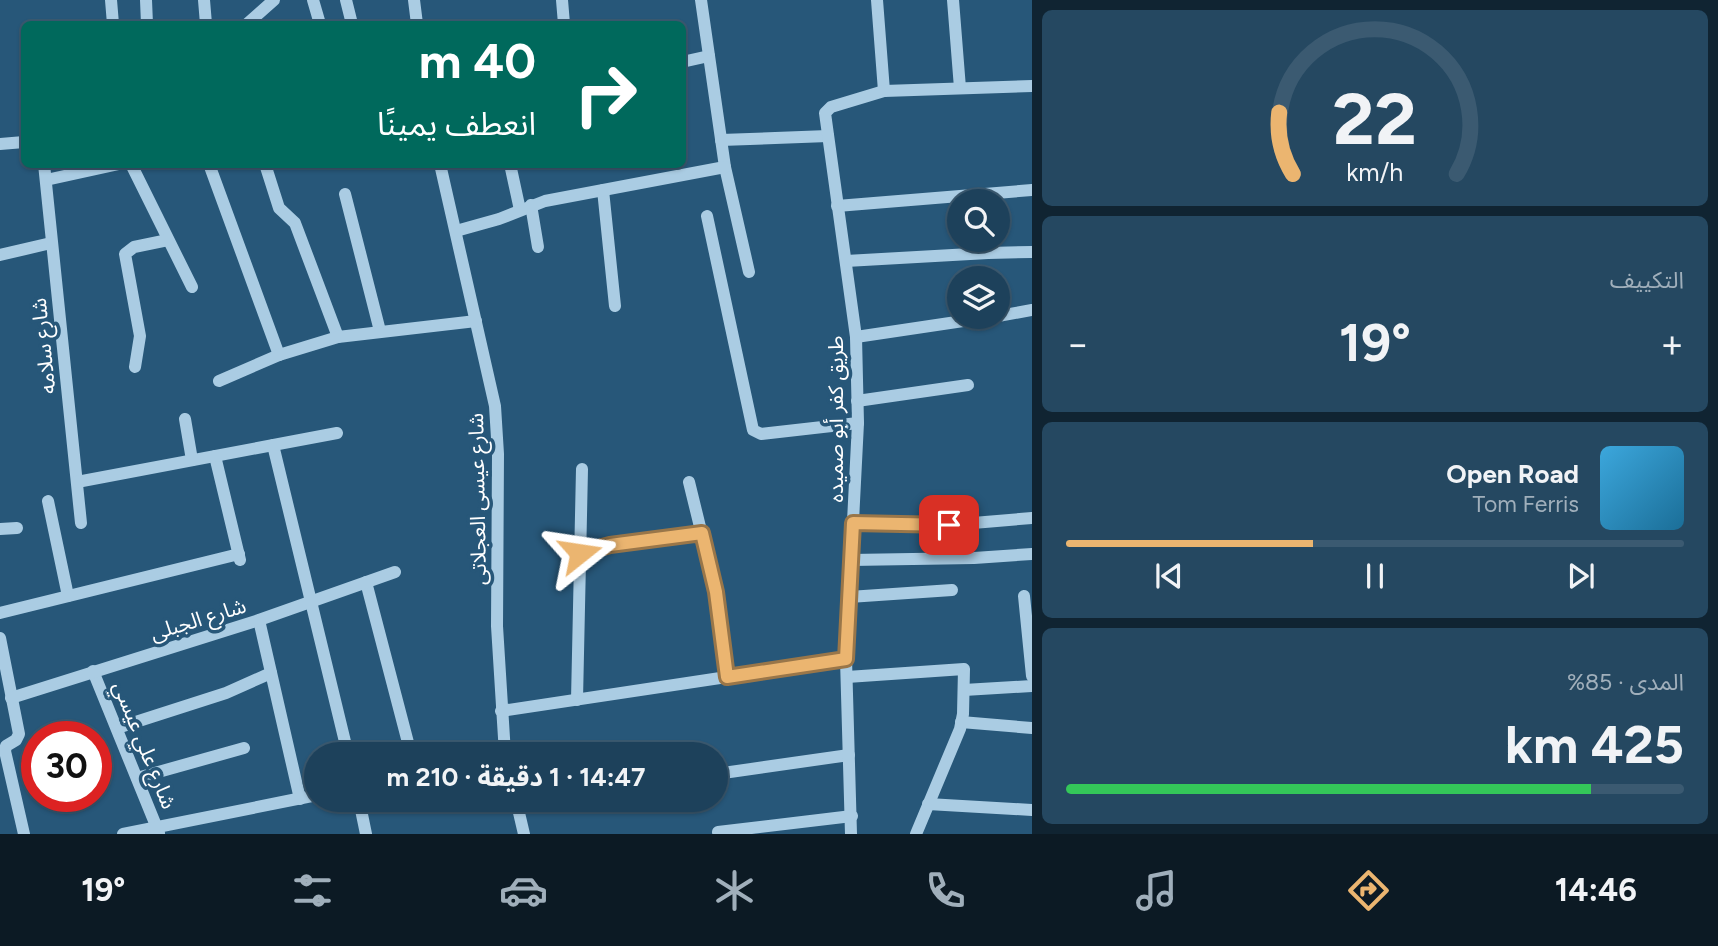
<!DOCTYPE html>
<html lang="ar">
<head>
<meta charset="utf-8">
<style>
  body { margin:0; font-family:Figtree,"Noto Sans Arabic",sans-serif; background:#254861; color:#f1f3f6; direction:rtl; height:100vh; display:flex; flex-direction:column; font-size:26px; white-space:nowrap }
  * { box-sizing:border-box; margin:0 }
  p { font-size:23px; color:#a0afbb }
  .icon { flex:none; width:38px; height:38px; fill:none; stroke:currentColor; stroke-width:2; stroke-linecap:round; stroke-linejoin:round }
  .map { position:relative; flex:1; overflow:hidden; direction:ltr }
  .drawer { display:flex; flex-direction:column; gap:10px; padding:10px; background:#102432; width:686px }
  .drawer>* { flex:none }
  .hud { position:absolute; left:21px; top:21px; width:665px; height:147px; border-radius:10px; box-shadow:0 2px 5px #0004,0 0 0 2px #3b5a71; direction:rtl; background:#00695c; color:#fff; overflow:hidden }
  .buttons { position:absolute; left:947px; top:189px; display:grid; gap:14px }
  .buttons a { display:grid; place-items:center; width:63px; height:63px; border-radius:50%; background:#1d415b; box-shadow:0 2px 5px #0004,0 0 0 2px #3b5a71; font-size:35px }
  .speed { position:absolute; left:21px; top:721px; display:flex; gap:14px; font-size:35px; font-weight:700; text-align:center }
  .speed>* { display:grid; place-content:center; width:91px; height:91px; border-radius:50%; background:#1d415b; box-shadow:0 2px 5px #0004,0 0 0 2px #3b5a71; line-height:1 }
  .speed .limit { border:10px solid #d22; background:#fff; color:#111 }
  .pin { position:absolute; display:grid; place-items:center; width:60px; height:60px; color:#fff; margin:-30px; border-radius:14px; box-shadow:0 4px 10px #0006 }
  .me { position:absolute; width:77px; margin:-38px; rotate:75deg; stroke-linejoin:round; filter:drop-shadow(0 0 5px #0008) }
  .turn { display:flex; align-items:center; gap:24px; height:147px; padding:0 35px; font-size:32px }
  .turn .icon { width:91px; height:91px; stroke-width:2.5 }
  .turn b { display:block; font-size:49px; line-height:60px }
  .big { font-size:52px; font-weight:700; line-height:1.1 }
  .drawer .tile { flex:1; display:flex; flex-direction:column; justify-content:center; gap:10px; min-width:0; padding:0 24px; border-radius:10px; background:#254861 }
  .drawer .dial { align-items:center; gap:0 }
  .dial svg { height:182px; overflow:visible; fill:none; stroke:#3b5a71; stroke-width:7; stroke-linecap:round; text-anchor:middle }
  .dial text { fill:#f1f3f6; stroke:none }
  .song { display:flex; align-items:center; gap:21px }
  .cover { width:84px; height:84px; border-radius:10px; background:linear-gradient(135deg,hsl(200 70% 55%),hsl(200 70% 35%)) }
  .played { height:7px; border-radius:4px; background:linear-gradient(90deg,#ebb570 40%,#3b5a71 40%) }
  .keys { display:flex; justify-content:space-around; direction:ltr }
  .heat { display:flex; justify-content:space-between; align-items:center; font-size:38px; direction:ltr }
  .charge { height:10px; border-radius:5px; background:linear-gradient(90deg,#34c759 85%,#3b5a71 0) }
  .trip { position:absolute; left:304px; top:742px; width:424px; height:70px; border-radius:35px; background:#1d415b; box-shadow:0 2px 5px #0004,0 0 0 2px #3b5a71; font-weight:700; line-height:70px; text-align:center; direction:rtl }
  .tab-bar { display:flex; height:112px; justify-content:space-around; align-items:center; background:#0c1a24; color:#a0afbb }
  .tab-bar .icon { width:49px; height:49px }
  .tab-bar .active { color:#ebb570 }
  .tab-bar b { font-size:32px; color:#f1f3f6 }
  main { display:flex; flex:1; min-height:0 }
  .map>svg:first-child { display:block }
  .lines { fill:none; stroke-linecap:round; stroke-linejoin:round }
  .minor { stroke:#aacce3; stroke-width:12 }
  .route-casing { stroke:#997649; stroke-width:18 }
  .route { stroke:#ebb570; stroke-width:12 }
  .labels { text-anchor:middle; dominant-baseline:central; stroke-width:7; stroke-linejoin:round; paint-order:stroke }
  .street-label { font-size:21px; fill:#fff; stroke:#275779 }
</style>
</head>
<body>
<main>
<section class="drawer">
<div class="tile dial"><svg viewBox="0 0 100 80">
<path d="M14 69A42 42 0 1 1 86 69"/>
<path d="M14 69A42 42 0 0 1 8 42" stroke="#ebb570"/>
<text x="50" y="56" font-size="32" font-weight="700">22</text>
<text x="50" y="72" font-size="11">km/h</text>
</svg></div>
<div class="tile"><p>التكييف</p>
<div class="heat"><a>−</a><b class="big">19°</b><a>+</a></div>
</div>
<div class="tile">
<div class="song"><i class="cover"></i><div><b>Open Road</b><p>Tom Ferris</p></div></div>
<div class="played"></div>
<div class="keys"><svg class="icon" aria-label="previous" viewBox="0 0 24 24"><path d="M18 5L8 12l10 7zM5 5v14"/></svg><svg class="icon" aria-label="pause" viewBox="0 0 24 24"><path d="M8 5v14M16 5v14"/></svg><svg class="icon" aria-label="next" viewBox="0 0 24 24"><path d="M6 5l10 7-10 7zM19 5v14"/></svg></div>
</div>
<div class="tile"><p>المدى · 85%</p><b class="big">425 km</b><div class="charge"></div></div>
</section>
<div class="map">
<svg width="1032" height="834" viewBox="0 0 1032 834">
  <rect width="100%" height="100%" fill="#275779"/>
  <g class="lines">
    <g class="minor">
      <polyline points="111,0 113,24"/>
      <polyline points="146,0 147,24"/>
      <polyline points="204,0 206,24"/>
      <polyline points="313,0 320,24"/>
      <polyline points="346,0 352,24"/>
      <polyline points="414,0 417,24"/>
      <polyline points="562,0 564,24"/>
      <polyline points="701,0 725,167 749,272"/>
      <polyline points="877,0 884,91"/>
      <polyline points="953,0 960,88"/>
      <polyline points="247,24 274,0"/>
      <polyline points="682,62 709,56"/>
      <polyline points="721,140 828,136"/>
      <polyline points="0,144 24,142"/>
      <polyline points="44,164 81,523"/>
      <polyline points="131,164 192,287"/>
      <polyline points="209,164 279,355"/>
      <polyline points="265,164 279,208 295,223 338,337"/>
      <polyline points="440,164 495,406 498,454 497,626 505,754"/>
      <polyline points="510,164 520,210"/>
      <polyline points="46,180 119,164"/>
      <polyline points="603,190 615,306"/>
      <polyline points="345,194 380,331"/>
      <polyline points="531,205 538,247"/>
      <polyline points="837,206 1032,190"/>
      <polyline points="707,216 753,430 761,434 858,423"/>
      <polyline points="456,231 499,219 545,201 725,167"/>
      <polyline points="0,255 51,243"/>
      <polyline points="846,261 988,253 1032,252"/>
      <polyline points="998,316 1032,310"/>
      <polyline points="856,337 990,317"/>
      <polyline points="135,367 140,336 125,254 134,247 168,240"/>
      <polyline points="219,381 279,355 338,337 476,321"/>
      <polyline points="857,401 968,385"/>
      <polyline points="185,419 192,460"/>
      <polyline points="273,445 348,754"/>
      <polyline points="215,456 240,560"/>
      <polyline points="77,482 337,433"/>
      <polyline points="689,482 716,592 727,677"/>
      <polyline points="48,501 68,596"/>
      <polyline points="853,523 949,525 1032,518"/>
      <polyline points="0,529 17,528"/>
      <polyline points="580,553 610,545 702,533"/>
      <polyline points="851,560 974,558 1032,554"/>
      <polyline points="366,582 411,754"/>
      <polyline points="1024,596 1032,676"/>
      <polyline points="849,597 952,590"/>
      <polyline points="0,613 239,554"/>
      <polyline points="259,620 300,799"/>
      <polyline points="0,638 19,734 16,740 6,746 5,751 24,834"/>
      <polyline points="93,671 159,833"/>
      <polyline points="847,677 964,669 963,714 960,729 916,834"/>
      <polyline points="964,690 1032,686"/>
      <polyline points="11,698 259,620 395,572"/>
      <polyline points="577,700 582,469"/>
      <polyline points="501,711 846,659"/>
      <polyline points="961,722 1032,728"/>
      <polyline points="117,728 226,693 271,673"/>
      <polyline points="716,774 849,755"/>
      <polyline points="137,778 244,748"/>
      <polyline points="359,800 366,834"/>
      <polyline points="516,800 524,834"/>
      <polyline points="928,804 1032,810"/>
      <polyline points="718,832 852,816"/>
      <polyline points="123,834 317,795"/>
      <polyline points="851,834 846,659 858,423 856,337 825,113 831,107 884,91 1032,86"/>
    </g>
  </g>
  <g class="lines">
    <g class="route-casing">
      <polyline id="route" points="580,553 610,545 702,533 716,592 727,677 846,659 853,523 949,525"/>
    </g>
    <use href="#route" class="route"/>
  </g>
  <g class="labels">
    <g class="street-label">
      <text transform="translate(43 346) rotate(-96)">شارع سلامه</text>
      <text transform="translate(835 419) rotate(-90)">طريق كفر أبو صميده</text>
      <text transform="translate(477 499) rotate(-91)">شارع عيسى العجلاتى</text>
      <text transform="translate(198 619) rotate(-17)">شارع الجبلى</text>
      <text transform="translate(145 745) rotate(68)">شارع علي عيسي</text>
    </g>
  </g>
</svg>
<div class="buttons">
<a><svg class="icon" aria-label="search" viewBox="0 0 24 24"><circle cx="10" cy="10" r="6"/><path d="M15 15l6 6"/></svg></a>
<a><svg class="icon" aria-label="layers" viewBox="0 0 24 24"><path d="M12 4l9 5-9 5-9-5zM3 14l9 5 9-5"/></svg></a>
</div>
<div class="speed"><div class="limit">30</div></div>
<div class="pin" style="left:949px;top:525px;background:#d93025"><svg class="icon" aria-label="arrive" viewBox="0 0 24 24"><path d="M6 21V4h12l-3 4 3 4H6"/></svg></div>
<svg class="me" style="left:580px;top:553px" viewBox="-20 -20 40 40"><path d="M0-17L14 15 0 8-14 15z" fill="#ebb570" stroke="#fff" stroke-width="4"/></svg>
<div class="trip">14:47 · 1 دقيقة · 210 m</div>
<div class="hud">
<div class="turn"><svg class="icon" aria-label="right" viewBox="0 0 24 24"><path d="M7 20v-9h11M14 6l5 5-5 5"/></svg><div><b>40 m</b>انعطف يمينًا</div></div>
</div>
</div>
</main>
<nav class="tab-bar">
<b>14:46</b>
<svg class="icon active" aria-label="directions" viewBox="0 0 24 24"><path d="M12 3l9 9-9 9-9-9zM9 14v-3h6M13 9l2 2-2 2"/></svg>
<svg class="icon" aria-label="music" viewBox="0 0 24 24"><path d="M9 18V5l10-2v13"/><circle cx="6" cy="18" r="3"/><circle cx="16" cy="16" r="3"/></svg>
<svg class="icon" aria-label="phone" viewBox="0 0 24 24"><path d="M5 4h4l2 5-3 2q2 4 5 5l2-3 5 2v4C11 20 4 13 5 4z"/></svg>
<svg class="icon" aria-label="climate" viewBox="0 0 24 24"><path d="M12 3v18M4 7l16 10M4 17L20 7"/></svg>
<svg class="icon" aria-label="car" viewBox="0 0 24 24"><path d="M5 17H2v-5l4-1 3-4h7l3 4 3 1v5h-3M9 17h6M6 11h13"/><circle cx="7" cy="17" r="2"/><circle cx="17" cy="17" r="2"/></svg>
<svg class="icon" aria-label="filters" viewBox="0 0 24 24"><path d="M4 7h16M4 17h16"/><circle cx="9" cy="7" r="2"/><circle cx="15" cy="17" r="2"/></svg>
<b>19°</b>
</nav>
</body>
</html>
